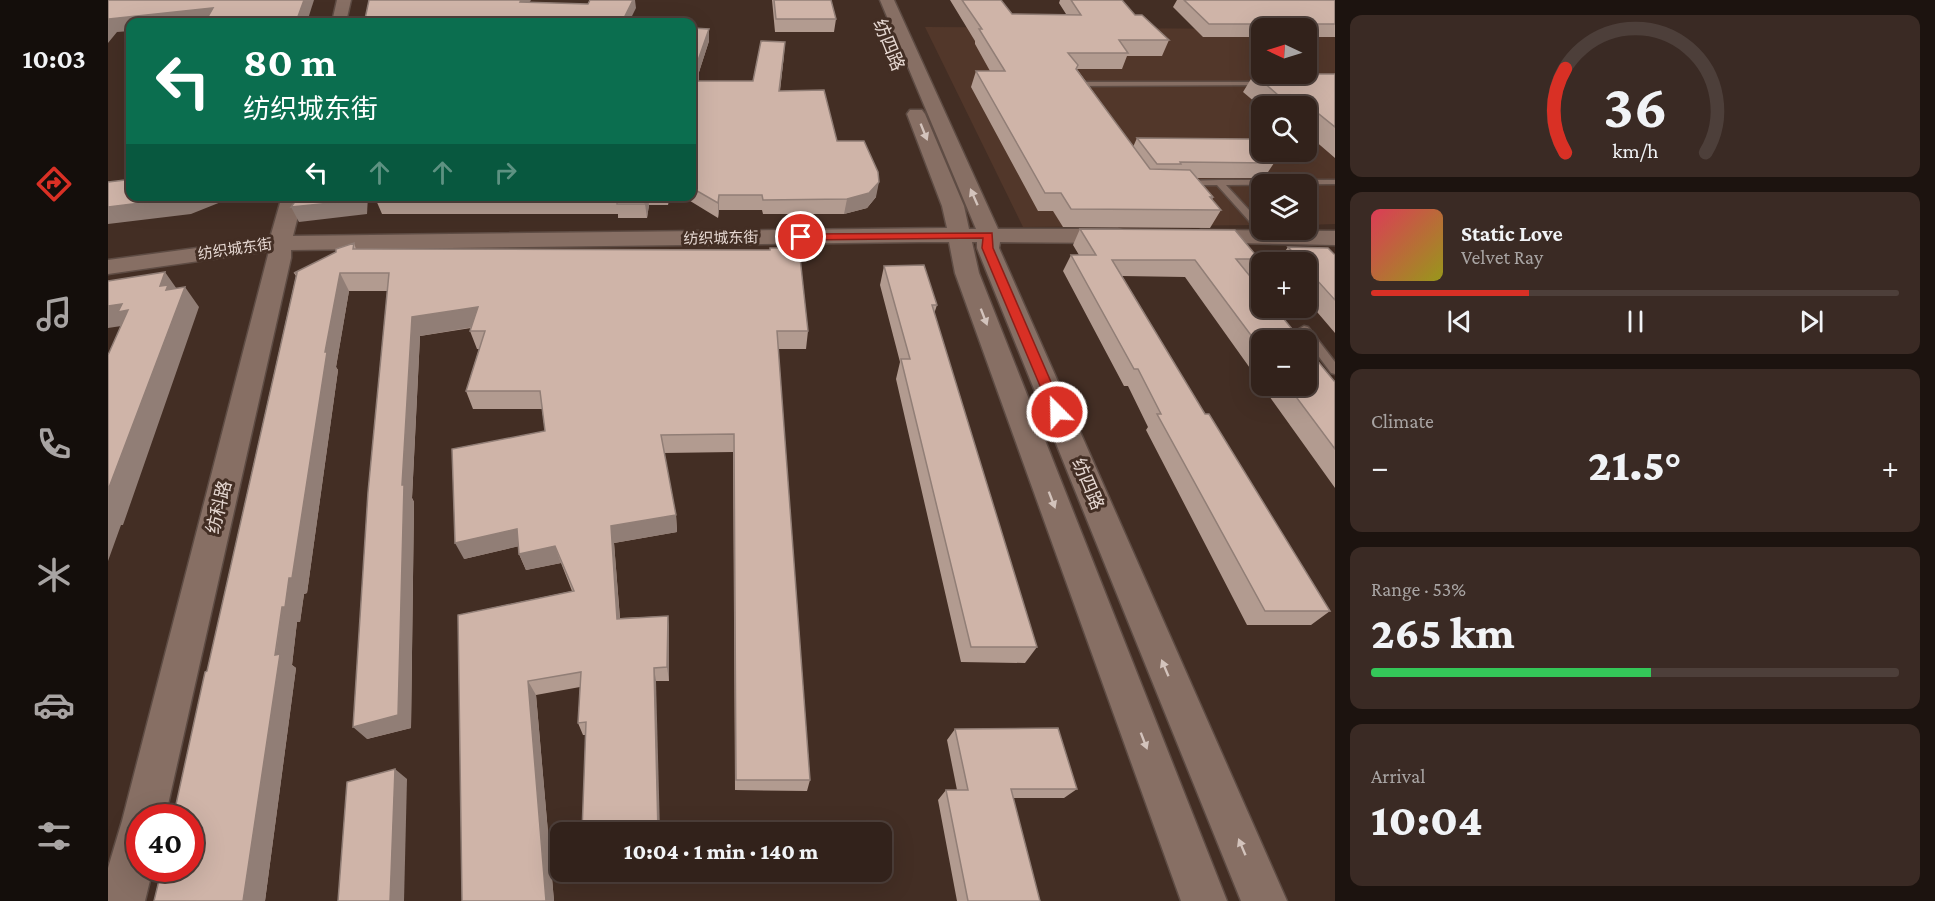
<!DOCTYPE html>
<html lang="en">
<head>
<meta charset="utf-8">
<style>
  body { margin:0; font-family:"Crimson Pro","Noto Sans SC",serif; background:#3a2a24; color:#f1f3f6; height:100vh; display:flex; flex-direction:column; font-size:22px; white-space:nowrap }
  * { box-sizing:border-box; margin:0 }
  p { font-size:20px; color:#a8a4a3 }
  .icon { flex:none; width:33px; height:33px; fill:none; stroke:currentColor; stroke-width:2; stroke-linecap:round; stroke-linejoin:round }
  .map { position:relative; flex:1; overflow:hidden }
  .side { display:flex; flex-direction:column; gap:15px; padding:15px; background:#1c130f; width:600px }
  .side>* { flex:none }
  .top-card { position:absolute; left:18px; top:18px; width:570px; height:183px; border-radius:12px; box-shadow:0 6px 24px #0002,0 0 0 2px #4d3f3a; background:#0b6e4f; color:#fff; overflow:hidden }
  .needle { width:39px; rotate:274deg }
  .tools { position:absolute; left:1143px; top:18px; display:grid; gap:12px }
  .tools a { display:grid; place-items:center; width:66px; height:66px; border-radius:12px; background:#32221b; box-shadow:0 6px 24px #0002,0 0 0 2px #4d3f3a; font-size:30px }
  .speed { position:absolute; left:18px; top:804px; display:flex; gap:12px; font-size:30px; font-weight:700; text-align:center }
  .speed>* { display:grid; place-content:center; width:78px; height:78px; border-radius:50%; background:#32221b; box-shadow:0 6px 24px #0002,0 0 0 2px #4d3f3a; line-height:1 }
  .speed .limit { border:9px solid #d22; background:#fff; color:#111 }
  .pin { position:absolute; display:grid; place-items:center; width:51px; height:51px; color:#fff; margin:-26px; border:3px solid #fff; border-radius:50%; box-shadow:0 2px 6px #0007 }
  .me { position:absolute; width:66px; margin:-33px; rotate:337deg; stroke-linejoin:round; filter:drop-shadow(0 0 4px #0008) }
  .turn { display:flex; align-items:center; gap:21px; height:126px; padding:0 18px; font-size:27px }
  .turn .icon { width:78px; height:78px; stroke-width:2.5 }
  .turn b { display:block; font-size:42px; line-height:51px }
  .lanes { display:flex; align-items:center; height:57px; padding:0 18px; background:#0003; justify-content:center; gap:30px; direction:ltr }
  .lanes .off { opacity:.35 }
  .big { font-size:45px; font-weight:800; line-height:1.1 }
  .side .card { flex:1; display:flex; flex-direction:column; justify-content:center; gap:9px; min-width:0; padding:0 21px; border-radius:12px; background:#3a2a24 }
  .side .dial { align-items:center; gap:0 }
  .dial svg { height:156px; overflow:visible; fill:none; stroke:#4d3f3a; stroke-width:7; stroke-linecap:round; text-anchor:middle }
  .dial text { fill:#f1f3f6; stroke:none }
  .song { display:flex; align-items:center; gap:18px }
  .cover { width:72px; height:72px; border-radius:9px; background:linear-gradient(135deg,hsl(350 70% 55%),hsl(60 70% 35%)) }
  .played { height:6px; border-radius:3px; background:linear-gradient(90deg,#d93025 30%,#4d3f3a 30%) }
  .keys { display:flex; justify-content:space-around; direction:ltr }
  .heat { display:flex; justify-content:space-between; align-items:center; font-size:33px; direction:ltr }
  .charge { height:9px; border-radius:4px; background:linear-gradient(90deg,#34c759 53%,#4d3f3a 0) }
  .trip { position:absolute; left:442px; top:822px; width:342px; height:60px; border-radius:12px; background:#32221b; box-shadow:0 6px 24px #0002,0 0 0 2px #4d3f3a; font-weight:800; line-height:60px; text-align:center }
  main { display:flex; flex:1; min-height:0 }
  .menu { display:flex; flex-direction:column; width:108px; justify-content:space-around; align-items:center; background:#140e0b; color:#a8a4a3 }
  .menu .icon { width:42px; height:42px }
  .menu .selected { color:#d93025 }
  .menu b { font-size:27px; color:#f1f3f6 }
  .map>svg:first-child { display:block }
  .built { fill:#52372a; fill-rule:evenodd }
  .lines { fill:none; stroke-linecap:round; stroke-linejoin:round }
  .service-casing { stroke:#5e4c44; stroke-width:3 }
  .tertiary-casing { stroke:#5e4c44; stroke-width:3 }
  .service { fill:#876f64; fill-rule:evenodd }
  .tertiary { fill:#876f64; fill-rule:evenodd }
  .wall { fill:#b29b90 }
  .shaded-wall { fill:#917e76 }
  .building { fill:#cfb4a8; stroke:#917e76; stroke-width:1.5 }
  .oneway { fill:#d3c3bc }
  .route { fill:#d93025; stroke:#8d1f18; stroke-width:1.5 }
  .labels { text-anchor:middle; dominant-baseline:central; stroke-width:6; stroke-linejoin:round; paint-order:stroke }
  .far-street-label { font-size:15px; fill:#e6d8d2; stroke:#432e24 }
  .street-label { font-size:18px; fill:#e6d8d2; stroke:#432e24 }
</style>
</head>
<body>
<main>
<nav class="menu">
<b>10:03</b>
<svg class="icon selected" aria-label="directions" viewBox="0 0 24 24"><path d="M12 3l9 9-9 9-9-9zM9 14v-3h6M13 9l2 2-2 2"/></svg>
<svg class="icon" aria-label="music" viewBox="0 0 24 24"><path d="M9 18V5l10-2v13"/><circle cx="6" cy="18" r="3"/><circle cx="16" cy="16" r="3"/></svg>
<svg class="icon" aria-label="phone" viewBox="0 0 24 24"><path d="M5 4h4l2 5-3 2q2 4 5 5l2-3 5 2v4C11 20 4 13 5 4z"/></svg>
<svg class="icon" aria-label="climate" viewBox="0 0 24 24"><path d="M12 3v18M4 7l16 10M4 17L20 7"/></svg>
<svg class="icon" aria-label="car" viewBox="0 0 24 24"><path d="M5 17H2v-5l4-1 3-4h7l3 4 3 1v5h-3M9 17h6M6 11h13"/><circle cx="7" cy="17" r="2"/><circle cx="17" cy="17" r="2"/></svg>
<svg class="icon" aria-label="filters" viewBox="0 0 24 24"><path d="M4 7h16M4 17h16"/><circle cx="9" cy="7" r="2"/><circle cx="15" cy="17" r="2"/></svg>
</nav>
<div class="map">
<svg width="1227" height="901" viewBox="0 0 1227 901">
  <rect width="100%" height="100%" fill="#432e24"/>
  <path class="built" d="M817 27 1153 29 1154 74H1198L1199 30H1227V224L1199 225 1198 184H1154L1153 225 915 227ZM1154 106H1198V152H1154Z"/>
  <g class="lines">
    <g class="service-casing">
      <g id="service">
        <polygon points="1156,82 1159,84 1158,85 972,86 973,88 970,90 964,84 967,82"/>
        <polygon points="1111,180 1227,180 1227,184 1118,185 1154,224 1154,230 1158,230 1164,236 1164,240 1158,240 1109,185 1078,185 1074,183 1078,181"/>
        <polygon points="1196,326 1200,327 1227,362 1227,374 1223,373 1192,331 1191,329"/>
      </g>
    </g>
    <g class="tertiary-casing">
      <g id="tertiary">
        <polygon points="229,0 243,0 238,22 224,22"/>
        <polygon points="772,0 786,0 890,229 1009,229 1017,231 1020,236 1017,241 1009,243 892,242 891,248 1179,901 1133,901 869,248 869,242 864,242 871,273 1119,901 1073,901 847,273 841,242 812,242 183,250 183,258 57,818 32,818 32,868 45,868 37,901 0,901 0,868 14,821 161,251 0,274 0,260 162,238 174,196 195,196 185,236 839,228 834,206 799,114 802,110 814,110 817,114 856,206 861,229 868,229"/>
        <polygon points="1093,230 1227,231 1227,245 1085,242 1082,237 1085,232"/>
      </g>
    </g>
    <use href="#service" class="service"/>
    <use href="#tertiary" class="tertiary"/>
  </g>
  <g class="wall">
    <polygon points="664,0 723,0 728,19 726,32 667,32"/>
    <polygon points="842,0 893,0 904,14 958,14 951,3 952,0 1014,0 1027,15 1061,40 1054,56 1019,56 1014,69 969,69 1025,147 1029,138 1166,163 1156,178 1089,178 1105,197 1104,200 1113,210 1102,228 955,227 945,211 930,211 863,87 868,71 882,71 867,44 867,41"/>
    <polygon points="1069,0 1227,0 1227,37 1198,37 1198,28 1154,28 1154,37 1095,37 1065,7"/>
    <polygon points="584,28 601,29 601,41 591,72 591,81 645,81 676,55 672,91 729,141 768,197 759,208 736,214 655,214 654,210 611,210 610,218 574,196 584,196"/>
    <polygon points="1146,74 1227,74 1227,158 1198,133 1198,106 1154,106 1154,108 1135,92"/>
    <polygon points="270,196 562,196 560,205 541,205 539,218 510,218 510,214 274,214 268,200"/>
    <polygon points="972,229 1151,259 1140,275 1154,340 1154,385 1077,277 1014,276 1097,414 1222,611 1203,625 1139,625 1038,430 1040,427 1020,386 1016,386 955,271 963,255 971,255 965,245"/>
    <polygon points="246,243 248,249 700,331 698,349 670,349 702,780 699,791 627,790 625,452 556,453 568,515 569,532 506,543 512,618 560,616 561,631 561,681 548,681 477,735 475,735 470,723 472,687 428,695 446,901 354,901 350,615 464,591 453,563 418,570 411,554 411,546 356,559 437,431 434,409 365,409 358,391 371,349 369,349 362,331 363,328 312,336 304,498 306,502 303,728 259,739 279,291 241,291 228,367 230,370 199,593 196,594 192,622 189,622 184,665 188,668 157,901 46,901 99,671 188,276 186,273"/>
    <polygon points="1180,247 1227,255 1227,333 1198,299 1198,262 1169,262"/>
    <polygon points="776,266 829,305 826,314 929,647 917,663 853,662 788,379 792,362 772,285"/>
    <polygon points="1227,382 1227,488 1154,386 1198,386"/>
    <polygon points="847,729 969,789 956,798 905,798 932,901 849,901 830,800 838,790 849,790 839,740"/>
  </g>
  <g class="shaded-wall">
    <polygon points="196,0 206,0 199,22 188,22"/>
    <polygon points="413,0 423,0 414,14 412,2"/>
    <polygon points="525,0 527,0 528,8 521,22 514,22"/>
    <polygon points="105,8 105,22 22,22 22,31 9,32 0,43 0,20 1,19"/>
    <polygon points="601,29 601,41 591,72 591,82 587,82 587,69"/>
    <polygon points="677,42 676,55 670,104 671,91"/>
    <polygon points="771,182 768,197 759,208 736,214 739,199"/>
    <polygon points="611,195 611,210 610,218 610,203"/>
    <polygon points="76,196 115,196 113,202 83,214 0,224 0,207"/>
    <polygon points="253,196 260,196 259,214 191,222 183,207"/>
    <polygon points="539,196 540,196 541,205 539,218 537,204"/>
    <polygon points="57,272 71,292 77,287 91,307 15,525 13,525 0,561 0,490 52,286"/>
    <polygon points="232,273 241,291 228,367 230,370 199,593 196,594 192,622 189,622 184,665 188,668 157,901 135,901 174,607 217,352"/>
    <polygon points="14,304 20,310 20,325 0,328 0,306"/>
    <polygon points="370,307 377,325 312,336 304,498 306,502 303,728 259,739 245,727 294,485 304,317"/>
    <polygon points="568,515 569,532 506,543 513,633 509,619 503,526"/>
    <polygon points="409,529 416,545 356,559 347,543"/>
    <polygon points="447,546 453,563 418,570 411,554"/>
    <polygon points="560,616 561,631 561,681 559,667"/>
    <polygon points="546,668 548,681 552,832 550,832"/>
    <polygon points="420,681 428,695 446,901 438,901"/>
    <polygon points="287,769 299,779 296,901 282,901"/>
  </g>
  <g class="building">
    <polygon points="0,0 196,0 188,22 97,22 105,8 1,19 0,20"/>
    <polygon points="261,0 413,0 412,2 480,4 482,0 525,0 514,22 254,22 257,19"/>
    <polygon points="666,0 723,0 728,19 668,19"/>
    <polygon points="854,0 893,0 904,14 973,15 963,0 1014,0 1027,15 1034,15 1061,40 1011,40 1020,53 960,53 970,65 968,69 1042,169 1082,170 1105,197 1102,197 1113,210 963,209 953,193 937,193 868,71 897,71 871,29 874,29"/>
    <polygon points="1076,0 1227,0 1227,24 1101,24"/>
    <polygon points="584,28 601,29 587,69 591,69 588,81 645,81 653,41 677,42 671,91 716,90 729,141 756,141 770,172 771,182 761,193 739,199 655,200 654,195 611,195 610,203 584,188"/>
    <polygon points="1146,74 1227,74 1227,127 1196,102 1178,102"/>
    <polygon points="1029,138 1142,139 1154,150 1154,152 1155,152 1166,163 1072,162 1073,164 1049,164"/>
    <polygon points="22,170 22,196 76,196 73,198 0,207 0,182 17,180"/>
    <polygon points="191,196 253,196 252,200 183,207"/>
    <polygon points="270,196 539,196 537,204 509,204 509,199 268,200"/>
    <polygon points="972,229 1127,230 1151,259 1128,259 1154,291 1154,308 1167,308 1193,340 1154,340 1154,350 1087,260 1004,260 1097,414 1101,414 1222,611 1157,611 1049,414 1053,414 1030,369 1026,369 963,255 988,255"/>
    <polygon points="246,243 245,249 254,249 662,250 662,248 691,248 700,331 669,331 702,780 628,780 626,434 553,435 568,515 503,526 509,619 560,616 559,667 546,668 550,832 474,832 478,722 470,723 473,672 420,681 438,901 354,901 350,615 466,591 447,546 411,554 409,529 347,543 344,449 437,431 432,391 358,391 377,331 362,331 370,307 304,317 294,485 296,485 290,715 245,727 260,492 281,273 232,273 217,352 219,352 184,578 181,578 177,607 174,607 167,655 172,654 135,901 46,901 54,868 82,868 82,818 65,818 97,672 99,671 189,273 186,273 228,252 228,249"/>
    <polygon points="1180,247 1220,248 1227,255 1227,300 1198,268 1198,262 1194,262"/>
    <polygon points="816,265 829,305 824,305 929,647 863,647 793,359 802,359 776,266"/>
    <polygon points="57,272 52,286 60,285 58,290 77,287 0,490 0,355 20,310 10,312 14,304 0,306 0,281"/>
    <polygon points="1198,347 1227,382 1227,449 1180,386 1198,386"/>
    <polygon points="950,728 969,789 903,789 932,901 860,901 838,790 860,790 847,729"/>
    <polygon points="287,769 282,901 230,901 239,782"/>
  </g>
  <defs><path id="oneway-solid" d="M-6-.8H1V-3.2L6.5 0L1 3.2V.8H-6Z" transform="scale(1.5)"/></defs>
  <g class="oneway">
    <use href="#oneway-solid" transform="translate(816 132) rotate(68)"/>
    <use href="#oneway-solid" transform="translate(866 197) rotate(-114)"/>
    <use href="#oneway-solid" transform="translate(876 317) rotate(69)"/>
    <use href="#oneway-solid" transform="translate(944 500) rotate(69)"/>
    <use href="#oneway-solid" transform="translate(1057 668) rotate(-113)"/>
    <use href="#oneway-solid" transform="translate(1036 741) rotate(69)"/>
    <use href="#oneway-solid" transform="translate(1134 847) rotate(-113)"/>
  </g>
  <polygon class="route" points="884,233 885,248 956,412 954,416 945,416 943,412 874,248 875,238 693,240 688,237 693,234"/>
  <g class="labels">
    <g class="far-street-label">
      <text transform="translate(613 238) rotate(-1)">纺织城东街</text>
      <text transform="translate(127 249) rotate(-8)">纺织城东街</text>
    </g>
    <g class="street-label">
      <text transform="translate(781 45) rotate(68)">纺四路</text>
      <text transform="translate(980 484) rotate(67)">纺四路</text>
      <text transform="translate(111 507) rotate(-76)">纺科路</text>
    </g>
  </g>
</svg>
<div class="tools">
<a><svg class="needle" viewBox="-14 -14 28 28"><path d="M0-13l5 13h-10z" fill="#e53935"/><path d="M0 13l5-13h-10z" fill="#a8a4a3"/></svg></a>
<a><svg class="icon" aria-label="search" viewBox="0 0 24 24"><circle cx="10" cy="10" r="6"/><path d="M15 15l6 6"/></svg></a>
<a><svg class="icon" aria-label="layers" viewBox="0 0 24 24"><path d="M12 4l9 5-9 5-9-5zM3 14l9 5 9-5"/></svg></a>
<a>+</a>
<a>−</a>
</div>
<div class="speed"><div class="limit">40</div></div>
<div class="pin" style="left:693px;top:237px;background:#d93025"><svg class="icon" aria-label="arrive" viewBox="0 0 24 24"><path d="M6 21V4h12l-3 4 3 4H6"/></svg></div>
<svg class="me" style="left:949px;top:412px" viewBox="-20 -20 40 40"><circle r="17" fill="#d93025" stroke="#fff" stroke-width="3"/><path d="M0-11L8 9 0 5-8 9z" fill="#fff"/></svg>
<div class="trip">10:04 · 1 min · 140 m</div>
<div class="top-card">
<div class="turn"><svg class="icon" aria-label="left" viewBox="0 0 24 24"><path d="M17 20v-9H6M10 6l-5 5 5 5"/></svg><div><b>80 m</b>纺织城东街</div></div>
<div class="lanes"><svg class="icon" aria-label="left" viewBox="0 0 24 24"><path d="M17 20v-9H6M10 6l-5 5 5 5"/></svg><svg class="icon off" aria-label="ahead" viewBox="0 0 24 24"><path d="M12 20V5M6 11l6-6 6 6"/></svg><svg class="icon off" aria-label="ahead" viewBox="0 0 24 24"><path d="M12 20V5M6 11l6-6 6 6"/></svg><svg class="icon off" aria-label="right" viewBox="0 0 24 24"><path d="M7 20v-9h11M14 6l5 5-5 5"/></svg></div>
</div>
</div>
<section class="side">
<div class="card dial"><svg viewBox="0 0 100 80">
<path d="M14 69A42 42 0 1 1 86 69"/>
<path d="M14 69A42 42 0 0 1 14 26" stroke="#d93025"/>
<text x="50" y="56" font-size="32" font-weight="700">36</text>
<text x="50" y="72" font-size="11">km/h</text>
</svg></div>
<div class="card">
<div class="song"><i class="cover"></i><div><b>Static Love</b><p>Velvet Ray</p></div></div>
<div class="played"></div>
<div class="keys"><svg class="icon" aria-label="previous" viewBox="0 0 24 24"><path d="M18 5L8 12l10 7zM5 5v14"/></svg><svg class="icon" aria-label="pause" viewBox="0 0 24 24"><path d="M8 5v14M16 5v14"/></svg><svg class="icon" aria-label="next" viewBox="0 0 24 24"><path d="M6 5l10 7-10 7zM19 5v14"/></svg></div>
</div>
<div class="card"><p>Climate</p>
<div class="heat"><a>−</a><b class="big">21.5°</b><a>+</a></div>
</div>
<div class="card"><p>Range · 53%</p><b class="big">265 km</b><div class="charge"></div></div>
<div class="card"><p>Arrival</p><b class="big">10:04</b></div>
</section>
</main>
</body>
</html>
